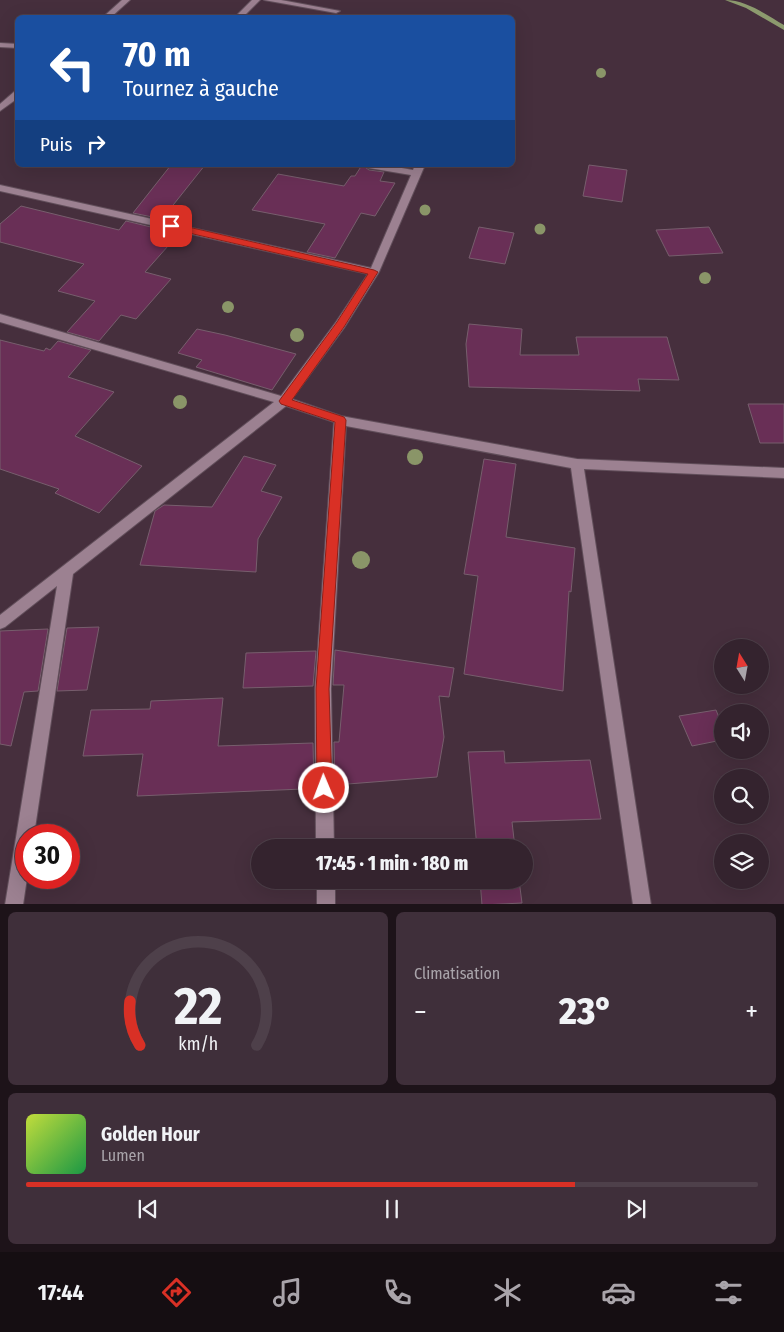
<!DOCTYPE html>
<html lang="fr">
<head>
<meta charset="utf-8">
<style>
  body { margin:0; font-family:"Fira Sans Condensed",sans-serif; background:#3f2f3a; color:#f1f3f6; height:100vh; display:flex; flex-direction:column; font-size:19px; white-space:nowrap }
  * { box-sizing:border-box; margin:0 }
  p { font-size:16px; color:#a9a4aa }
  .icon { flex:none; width:28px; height:28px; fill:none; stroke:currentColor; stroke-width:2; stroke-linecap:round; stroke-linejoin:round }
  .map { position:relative; height:904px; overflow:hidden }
  .side { display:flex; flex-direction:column; gap:8px; padding:8px; background:#1d1319; flex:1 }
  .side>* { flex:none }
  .hud { position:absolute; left:15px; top:15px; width:500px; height:152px; border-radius:8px; box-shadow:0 5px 20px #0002,0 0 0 1px #4e404a; background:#1a4fa0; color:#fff; overflow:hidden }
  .needle { width:32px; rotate:349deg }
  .tools { position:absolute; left:714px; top:639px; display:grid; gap:10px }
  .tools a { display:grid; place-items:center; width:55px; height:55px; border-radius:50%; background:#34232e; box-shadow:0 5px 20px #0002,0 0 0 1px #4e404a; font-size:25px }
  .speed { position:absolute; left:15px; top:824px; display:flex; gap:10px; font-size:25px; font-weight:700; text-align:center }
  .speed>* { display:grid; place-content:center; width:65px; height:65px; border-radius:50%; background:#34232e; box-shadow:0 5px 20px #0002,0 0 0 1px #4e404a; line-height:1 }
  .speed .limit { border:8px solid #d22; background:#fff; color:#111 }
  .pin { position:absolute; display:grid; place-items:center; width:42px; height:42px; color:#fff; margin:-21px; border-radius:10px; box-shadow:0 2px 8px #0006 }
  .me { position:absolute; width:55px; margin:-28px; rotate:359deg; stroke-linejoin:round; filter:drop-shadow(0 0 4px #0008) }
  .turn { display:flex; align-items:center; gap:18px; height:105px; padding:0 25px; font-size:22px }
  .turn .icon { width:65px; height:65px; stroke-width:2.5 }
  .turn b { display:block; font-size:35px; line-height:42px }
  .then { display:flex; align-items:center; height:48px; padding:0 25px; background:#0003; gap:10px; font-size:19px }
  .big { font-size:38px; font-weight:800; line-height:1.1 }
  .side .card { flex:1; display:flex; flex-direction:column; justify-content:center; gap:8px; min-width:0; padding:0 18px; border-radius:8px; background:#3f2f3a }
  .side .dial { align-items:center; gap:0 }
  .dial svg { height:130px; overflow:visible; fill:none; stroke:#4e404a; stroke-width:7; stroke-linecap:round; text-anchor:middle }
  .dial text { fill:#f1f3f6; stroke:none }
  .song { display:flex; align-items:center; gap:15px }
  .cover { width:60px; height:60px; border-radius:8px; background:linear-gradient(135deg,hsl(70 70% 55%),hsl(140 70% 35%)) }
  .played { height:5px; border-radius:2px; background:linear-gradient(90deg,#d93025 75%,#4e404a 75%) }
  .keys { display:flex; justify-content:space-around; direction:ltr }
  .heat { display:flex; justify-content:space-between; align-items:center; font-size:28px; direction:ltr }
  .side .tiles { flex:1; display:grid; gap:8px; grid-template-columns:1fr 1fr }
  .card:last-child { grid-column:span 2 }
  .trip { position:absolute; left:251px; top:839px; width:282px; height:50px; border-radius:25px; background:#34232e; box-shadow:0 5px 20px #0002,0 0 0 1px #4e404a; font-weight:800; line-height:50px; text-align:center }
  .menu { display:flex; height:80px; justify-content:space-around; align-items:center; background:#150e12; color:#a9a4aa }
  .menu .icon { width:35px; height:35px }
  .menu .current { color:#d93025 }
  .menu b { font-size:22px; color:#f1f3f6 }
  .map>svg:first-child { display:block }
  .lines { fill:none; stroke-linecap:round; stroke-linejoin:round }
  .stream { fill:#8c9a6e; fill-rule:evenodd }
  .building { fill:#692f56; stroke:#775e6d }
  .street-casing { stroke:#614e5a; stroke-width:2 }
  .street { fill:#9c8191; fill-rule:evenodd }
  .tree { fill:#8a9568 }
  .route { fill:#d93025; stroke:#8d1f18 }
</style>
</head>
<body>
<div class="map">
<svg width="784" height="905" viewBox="0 0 784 905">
  <rect width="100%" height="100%" fill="#462f3d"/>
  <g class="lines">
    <path class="stream" d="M725 0C747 0 766 15 784 25V30L746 8Z"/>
  </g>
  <g class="building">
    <polygon points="171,165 205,165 162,219 133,213"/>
    <polygon points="362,165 369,170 384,172 380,181 395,183 375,216 361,213 335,258 307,252 325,224 252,210 278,174 344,186 351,176 355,176"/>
    <polygon points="589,165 627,170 622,202 583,196"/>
    <polygon points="21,206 119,230 126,221 155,228 152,231 176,237 145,272 171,279 136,319 121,315 99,341 67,332 95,301 58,291 84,264 0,242 0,224"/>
    <polygon points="479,227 514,233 505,264 469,258"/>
    <polygon points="709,227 723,253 669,256 656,230"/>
    <polygon points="469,324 522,329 520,355 579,355 576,337 667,337 679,380 638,379 640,391 469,387 466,344"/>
    <polygon points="197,329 225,335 296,354 272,390 196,367 202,360 178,353"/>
    <polygon points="0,340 44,351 46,348 50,350 58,341 91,350 68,377 114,392 75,436 142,466 99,513 55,493 59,489 0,469"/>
    <polygon points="748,404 784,404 784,443 760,443"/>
    <polygon points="244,456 276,465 261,491 282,497 258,539 256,572 140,565 155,511 164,505 212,507"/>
    <polygon points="484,459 516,464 506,537 575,548 571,592 569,591 563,691 464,674 478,576 464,574"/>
    <polygon points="99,627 87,690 57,691 67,628"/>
    <polygon points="48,629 38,691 24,692 11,746 0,744 0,631"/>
    <polygon points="335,650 454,668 449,697 439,696 444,737 437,777 335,785 334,742 339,742 344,685 333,685"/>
    <polygon points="316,651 313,686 243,688 246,653"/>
    <polygon points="223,698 218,746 313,743 314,786 303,787 303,789 137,796 143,754 83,756 91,710 150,709 151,701"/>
    <polygon points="716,710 722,725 722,740 692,746 679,716"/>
    <polygon points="504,751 505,763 590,760 601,819 512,822 515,848 477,848 468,752"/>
    <polygon points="480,880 519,880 522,903 482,905"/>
  </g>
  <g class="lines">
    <g class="street-casing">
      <g id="street">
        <polygon points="122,0 130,0 110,18 102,18"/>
        <polygon points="252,0 260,0 242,18 234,18"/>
        <polygon points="264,0 281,0 340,11 336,13"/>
        <polygon points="0,43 18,44 18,48 0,47"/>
        <polygon points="15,91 18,91 18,98 0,111 0,104"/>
        <polygon points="364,165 385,165 413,170 415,165 425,165 379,272 344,328 292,399 341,416 577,459 784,468 784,478 584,469 651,905 633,905 571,468 346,426 331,689 334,848 316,848 315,689 334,422 286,406 73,574 34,835 26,835 27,878 23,905 5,905 57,586 5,627 0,629 0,615 274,402 0,322 0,314 281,396 336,322 368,274 0,191 0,185 371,268 411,175 369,168"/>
        <rect x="317" y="880" width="18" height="25"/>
      </g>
    </g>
    <use href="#street" class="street"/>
  </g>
  <g class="tree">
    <circle cx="601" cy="73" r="5"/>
    <circle cx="425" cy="210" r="5.5"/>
    <circle cx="540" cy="229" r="5.5"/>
    <circle cx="705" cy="278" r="6"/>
    <circle cx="228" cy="307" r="6"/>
    <circle cx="297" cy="335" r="7"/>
    <circle cx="180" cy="402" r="7"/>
    <circle cx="415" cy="457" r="8"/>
    <circle cx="361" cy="560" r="9"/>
  </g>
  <polygon class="route" points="171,223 374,270 378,272 344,327 292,400 344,417 346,420 329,689 332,788 330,793 324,795 319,793 317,788 316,689 335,422 281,404 279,401 337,322 368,274 167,228 166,226"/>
</svg>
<div class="tools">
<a><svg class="needle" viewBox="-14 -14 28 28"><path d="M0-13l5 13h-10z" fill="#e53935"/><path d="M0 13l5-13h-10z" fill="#a9a4aa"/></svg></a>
<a><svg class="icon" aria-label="sound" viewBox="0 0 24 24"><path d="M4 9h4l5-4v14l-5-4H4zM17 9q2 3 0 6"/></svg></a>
<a><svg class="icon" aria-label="search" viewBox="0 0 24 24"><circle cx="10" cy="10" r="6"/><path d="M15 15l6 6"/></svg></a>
<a><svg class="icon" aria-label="layers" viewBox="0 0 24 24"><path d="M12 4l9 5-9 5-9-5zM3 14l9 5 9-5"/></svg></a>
</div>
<div class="speed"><div class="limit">30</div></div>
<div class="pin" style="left:171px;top:226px;background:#d93025"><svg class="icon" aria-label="arrive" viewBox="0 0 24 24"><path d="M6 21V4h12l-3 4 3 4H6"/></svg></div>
<svg class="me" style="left:324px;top:788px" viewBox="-20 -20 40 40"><circle r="17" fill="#d93025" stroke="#fff" stroke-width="3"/><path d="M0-11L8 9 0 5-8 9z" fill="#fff"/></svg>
<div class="trip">17:45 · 1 min · 180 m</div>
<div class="hud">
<div class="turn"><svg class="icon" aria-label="left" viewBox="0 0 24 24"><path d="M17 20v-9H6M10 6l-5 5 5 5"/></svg><div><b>70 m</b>Tournez à gauche</div></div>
<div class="then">Puis<svg class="icon" aria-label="right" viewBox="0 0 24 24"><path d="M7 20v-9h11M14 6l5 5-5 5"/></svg></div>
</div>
</div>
<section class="side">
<div class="tiles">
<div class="card dial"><svg viewBox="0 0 100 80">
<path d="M14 69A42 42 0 1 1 86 69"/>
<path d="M14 69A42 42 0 0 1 8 42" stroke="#d93025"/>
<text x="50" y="56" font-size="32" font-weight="700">22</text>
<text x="50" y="72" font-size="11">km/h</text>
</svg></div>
<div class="card"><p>Climatisation</p>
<div class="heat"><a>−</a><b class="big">23°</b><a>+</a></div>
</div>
<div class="card">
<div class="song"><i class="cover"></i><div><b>Golden Hour</b><p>Lumen</p></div></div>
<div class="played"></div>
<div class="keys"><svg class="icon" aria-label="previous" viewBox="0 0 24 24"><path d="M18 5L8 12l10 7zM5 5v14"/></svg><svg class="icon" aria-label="pause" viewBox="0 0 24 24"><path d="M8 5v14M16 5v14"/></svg><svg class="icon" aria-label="next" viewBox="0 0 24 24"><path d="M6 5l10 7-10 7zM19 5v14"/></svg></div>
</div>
</div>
</section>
<nav class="menu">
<b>17:44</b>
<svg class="icon current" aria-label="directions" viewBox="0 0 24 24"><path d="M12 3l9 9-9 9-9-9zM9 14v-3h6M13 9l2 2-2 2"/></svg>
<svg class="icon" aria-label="music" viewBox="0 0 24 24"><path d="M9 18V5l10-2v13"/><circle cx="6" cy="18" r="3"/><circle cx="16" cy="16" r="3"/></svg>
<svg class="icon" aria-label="phone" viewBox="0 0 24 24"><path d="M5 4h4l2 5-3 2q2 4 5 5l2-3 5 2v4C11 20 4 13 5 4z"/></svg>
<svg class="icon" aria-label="climate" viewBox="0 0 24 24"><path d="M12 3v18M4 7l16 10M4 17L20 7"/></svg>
<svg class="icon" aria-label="car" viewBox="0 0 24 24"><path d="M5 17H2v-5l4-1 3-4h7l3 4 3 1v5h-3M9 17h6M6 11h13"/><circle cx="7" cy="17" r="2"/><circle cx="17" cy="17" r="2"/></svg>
<svg class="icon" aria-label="filters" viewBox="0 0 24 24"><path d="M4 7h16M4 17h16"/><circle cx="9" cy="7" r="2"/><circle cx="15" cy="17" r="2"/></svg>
</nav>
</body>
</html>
